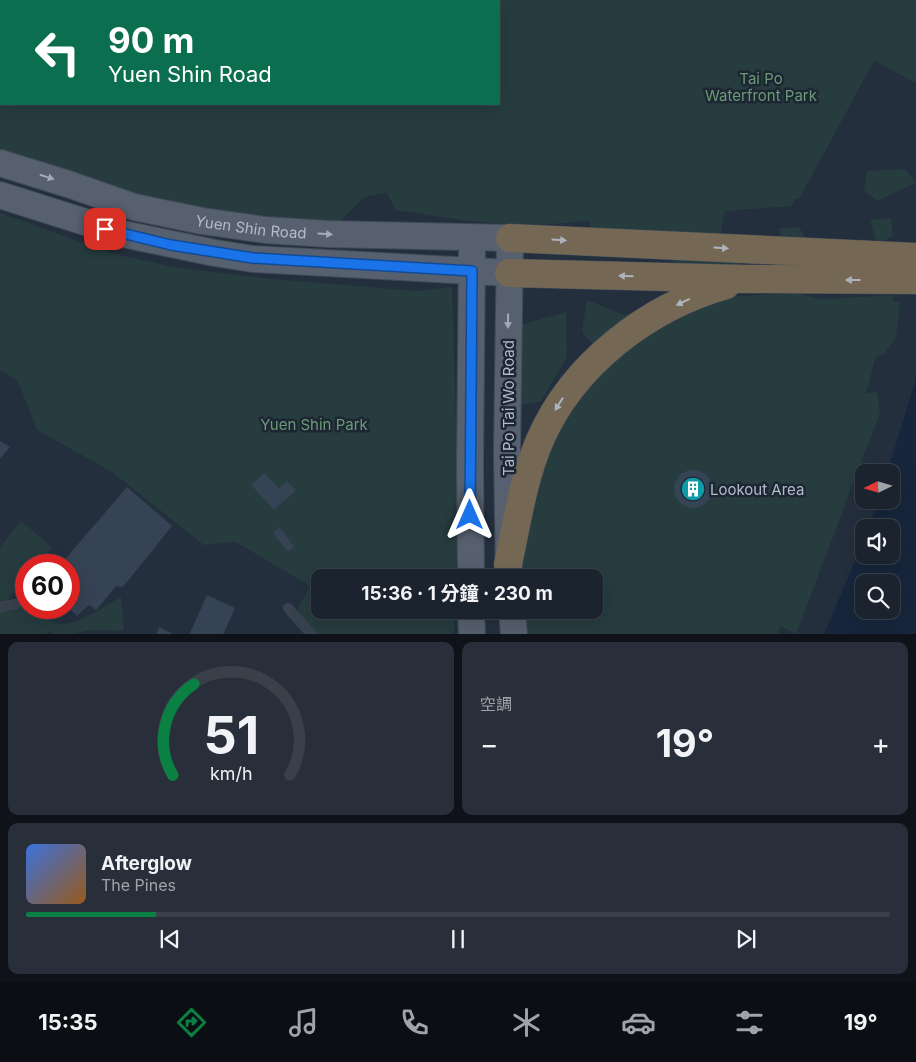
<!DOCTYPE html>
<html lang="zh-TW">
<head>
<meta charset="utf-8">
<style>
  body { margin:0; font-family:Inter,"Noto Sans TC",sans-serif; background:#282f3a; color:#f1f3f6; height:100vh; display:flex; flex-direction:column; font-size:19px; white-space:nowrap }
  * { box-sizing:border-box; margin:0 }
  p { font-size:16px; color:#a0a4aa }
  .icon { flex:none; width:28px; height:28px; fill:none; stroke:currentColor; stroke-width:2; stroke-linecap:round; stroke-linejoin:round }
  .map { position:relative; height:634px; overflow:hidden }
  .sheet { display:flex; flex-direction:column; gap:8px; padding:8px; background:#0f1319; flex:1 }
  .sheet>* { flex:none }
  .top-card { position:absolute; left:0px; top:0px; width:500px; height:105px; box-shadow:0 5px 20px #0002,0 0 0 1px #39404a; background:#0b6e4f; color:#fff; overflow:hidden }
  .needle { width:32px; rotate:265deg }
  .controls { position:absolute; left:855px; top:464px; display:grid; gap:10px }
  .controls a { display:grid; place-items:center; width:45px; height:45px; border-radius:10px; background:#1b232e; box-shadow:0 5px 20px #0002,0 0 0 1px #39404a; font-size:25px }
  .speed { position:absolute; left:15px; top:554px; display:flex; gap:10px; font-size:25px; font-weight:700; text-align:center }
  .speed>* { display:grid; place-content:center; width:65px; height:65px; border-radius:50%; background:#1b232e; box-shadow:0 5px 20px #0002,0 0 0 1px #39404a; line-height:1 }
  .speed .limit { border:8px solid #d22; background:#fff; color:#111 }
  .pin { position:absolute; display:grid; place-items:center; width:42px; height:42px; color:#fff; margin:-21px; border-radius:10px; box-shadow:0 2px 8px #0006 }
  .me { position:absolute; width:55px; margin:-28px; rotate:0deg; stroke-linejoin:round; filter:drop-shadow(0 0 4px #0008) }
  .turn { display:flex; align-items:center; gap:18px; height:105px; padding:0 25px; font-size:22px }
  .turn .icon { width:65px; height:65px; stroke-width:2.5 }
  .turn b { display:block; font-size:35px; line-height:42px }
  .big { font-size:38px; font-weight:700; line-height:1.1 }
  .sheet .widget { flex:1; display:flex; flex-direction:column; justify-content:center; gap:8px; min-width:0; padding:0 18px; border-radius:10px; background:#282f3a }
  .sheet .dial { align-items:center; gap:0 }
  .dial svg { height:130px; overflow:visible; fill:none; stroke:#39404a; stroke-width:7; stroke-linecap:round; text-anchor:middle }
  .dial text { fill:#f1f3f6; stroke:none }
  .song { display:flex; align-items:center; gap:15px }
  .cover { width:60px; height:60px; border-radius:8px; background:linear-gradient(135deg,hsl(220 70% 55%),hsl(30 70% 35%)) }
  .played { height:5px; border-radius:2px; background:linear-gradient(90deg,#0b8043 15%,#39404a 15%) }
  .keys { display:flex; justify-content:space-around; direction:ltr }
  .heat { display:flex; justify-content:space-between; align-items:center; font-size:28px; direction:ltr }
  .sheet .tiles { flex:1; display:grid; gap:8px; grid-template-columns:1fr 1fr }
  .widget:last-child { grid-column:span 2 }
  .trip { position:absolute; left:311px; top:569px; width:292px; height:50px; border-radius:10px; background:#1b232e; box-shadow:0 5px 20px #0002,0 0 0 1px #39404a; font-weight:700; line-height:50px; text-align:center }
  .tabs { display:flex; height:80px; justify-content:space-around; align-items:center; background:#0b0e12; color:#a0a4aa }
  .tabs .icon { width:35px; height:35px }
  .tabs .current { color:#0b8043 }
  .tabs b { font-size:22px; color:#f1f3f6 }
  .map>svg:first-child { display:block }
  .green { fill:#263c3f; fill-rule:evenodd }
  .water { fill:#17263c; fill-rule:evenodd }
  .building { fill:#364354 }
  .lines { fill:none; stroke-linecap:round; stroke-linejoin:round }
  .lane-casing { stroke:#414a57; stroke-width:10 }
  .primary-casing { stroke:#414a57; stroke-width:28 }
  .highway-casing { stroke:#434c59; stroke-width:29 }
  .lane { stroke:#38414e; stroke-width:9 }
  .primary { stroke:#56606e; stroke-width:26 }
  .highway { stroke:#746855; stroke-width:28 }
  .oneway { fill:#a1aab7 }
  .oneway2 { fill:#aeb4bd }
  .route-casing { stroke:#114b97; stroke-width:12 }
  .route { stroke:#1a73e8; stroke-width:9 }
  .labels { text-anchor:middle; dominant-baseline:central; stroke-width:5; stroke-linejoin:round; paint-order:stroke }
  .park-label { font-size:15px; fill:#6b9a76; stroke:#1d2633 }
  .street-label { font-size:15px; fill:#b4bcc9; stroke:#1d2633 }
  .poi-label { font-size:15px; fill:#b4bcc9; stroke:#1d2633; text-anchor:start }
</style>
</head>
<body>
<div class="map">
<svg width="916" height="635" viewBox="0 0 916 635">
  <rect width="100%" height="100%" fill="#242f3e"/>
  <g class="green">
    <path d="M0 0H916V83L874 61 799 199 795 198 792 206 725 211 719 242 750 271 678 270 657 237 594 238 589 221 526 226 462 220 395 210 387 193 364 197 337 224 235 226 0 158ZM1 1H499V104H1Z"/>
    <polygon points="905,169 916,183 877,201 864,190 867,171"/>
    <polygon points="0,213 111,253 173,267 272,279 418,291 452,287 459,522 456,577 320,578 320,610 455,610 454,634 307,634 298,607 310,586 236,542 204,545 112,472 37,430 18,381 0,370"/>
    <polygon points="891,218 893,236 877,244 870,220"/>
    <polygon points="799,227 809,244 787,261 779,228"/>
    <polygon points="796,293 820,299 894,295 892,301 900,302 896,338 883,355 876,356 866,393 877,392 880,413 796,634 781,626 777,635 525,634 523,610 595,610 595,578 522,577 520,523 541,451 607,361 582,332 587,300 624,315 705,298"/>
    <polygon points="566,312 567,357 541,401 522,405 517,326"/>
    <path d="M21 521 52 547 37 565H26V578L7 601C25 604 40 618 57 623 73 629 106 605 121 597L124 631 90 630 73 634 52 635 51 631 45 634 0 635V547Z"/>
  </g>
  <path class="water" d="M916 379V634H824L864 540V555H891V528L868 527 878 500H891V472H887ZM864 582H891V610H864Z"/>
  <g class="building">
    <polygon points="0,441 10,447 0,459"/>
    <circle cx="693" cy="489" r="19"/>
    <polygon points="264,473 279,488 287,481 296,490 274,510 251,485"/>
    <polygon points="127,487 172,526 123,587 116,586 96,610 89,605 77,616 69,608 69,565 47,565 53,557 61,564"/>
    <polygon points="280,527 294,547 288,552 273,533"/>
    <polygon points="207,595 235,608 223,635 189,635"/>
    <polygon points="159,627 175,635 156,635"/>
  </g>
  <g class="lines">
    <g class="lane-casing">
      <g id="lane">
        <polyline points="0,607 15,604"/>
        <polyline points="288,608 312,635"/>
      </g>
    </g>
    <g class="primary-casing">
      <g id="primary">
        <path id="s1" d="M0 163 68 184 134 207 202 221 265 230 328 234 510 238 507 454 509 578"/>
        <polyline points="0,195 123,234 215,253 253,259 509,273"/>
        <polyline points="471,578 470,464 472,253"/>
        <polyline points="471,610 472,635"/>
        <polyline points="512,610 514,635"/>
      </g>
    </g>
    <g class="highway-casing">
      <g id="highway">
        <polyline points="510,238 916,257"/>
        <polyline points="509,273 745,279 916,280"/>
        <path d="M508 564C517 523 523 479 540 440 573 364 648 307 726 285"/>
      </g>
    </g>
    <use href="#lane" class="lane"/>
    <use href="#primary" class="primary"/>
    <use href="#highway" class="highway"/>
  </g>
  <defs><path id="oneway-solid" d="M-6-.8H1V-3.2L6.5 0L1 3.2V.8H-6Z" transform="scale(1.25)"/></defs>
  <g class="oneway">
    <use href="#oneway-solid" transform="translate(47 177) rotate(17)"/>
    <use href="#oneway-solid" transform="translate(325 234) rotate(3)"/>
    <use href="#oneway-solid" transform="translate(508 321) rotate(91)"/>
  </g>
  <g class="oneway2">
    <use href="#oneway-solid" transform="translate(559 240) rotate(3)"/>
    <use href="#oneway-solid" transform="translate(721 248) rotate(4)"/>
    <use href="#oneway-solid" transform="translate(626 276) rotate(-178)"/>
    <use href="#oneway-solid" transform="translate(853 280) rotate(-180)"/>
    <use href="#oneway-solid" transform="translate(683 302) rotate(155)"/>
    <use href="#oneway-solid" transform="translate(559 404) rotate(122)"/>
  </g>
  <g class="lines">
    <g class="route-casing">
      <polyline id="route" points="105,229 171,245 253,258 472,271 470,515"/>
    </g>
    <use href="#route" class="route"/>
  </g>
  <defs>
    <g id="building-disc" transform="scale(1.25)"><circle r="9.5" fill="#0f9aa8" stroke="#1d2633"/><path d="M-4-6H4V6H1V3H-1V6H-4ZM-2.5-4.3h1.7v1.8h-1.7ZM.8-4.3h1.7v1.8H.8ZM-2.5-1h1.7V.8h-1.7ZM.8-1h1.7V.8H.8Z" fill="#fff"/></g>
  </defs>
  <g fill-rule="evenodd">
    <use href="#building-disc" x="693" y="489"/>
  </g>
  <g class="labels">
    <g class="park-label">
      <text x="761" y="78">Tai Po<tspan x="761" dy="17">Waterfront Park</tspan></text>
      <text x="314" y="424">Yuen Shin Park</text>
    </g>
    <g class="street-label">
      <text stroke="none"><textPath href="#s1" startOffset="260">Yuen Shin Road</textPath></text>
      <text transform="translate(508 408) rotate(-90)">Tai Po Tai Wo Road</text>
    </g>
    <g class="poi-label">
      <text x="710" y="489">Lookout Area</text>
    </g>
  </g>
</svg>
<div class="controls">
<a><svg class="needle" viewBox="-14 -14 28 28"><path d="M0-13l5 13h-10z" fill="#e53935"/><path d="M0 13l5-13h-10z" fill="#a0a4aa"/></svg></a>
<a><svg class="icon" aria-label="sound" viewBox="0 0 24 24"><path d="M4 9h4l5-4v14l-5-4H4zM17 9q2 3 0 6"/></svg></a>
<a><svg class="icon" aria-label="search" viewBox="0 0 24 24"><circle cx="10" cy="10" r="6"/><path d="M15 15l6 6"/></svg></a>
</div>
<div class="speed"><div class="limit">60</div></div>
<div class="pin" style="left:105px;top:229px;background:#d93025"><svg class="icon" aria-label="arrive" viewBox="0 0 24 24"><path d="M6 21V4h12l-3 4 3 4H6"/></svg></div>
<svg class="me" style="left:470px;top:515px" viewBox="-20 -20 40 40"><path d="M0-17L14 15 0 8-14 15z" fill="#1a73e8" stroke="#fff" stroke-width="4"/></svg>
<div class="trip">15:36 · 1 分鐘 · 230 m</div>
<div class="top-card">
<div class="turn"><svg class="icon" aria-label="left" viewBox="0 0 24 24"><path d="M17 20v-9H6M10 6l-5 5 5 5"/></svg><div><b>90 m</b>Yuen Shin Road</div></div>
</div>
</div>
<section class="sheet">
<div class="tiles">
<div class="widget dial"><svg viewBox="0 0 100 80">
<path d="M14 69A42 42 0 1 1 86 69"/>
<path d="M14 69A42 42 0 0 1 27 13" stroke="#0b8043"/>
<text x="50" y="56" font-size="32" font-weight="700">51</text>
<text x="50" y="72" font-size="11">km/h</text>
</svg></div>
<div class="widget"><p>空調</p>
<div class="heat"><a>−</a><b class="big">19°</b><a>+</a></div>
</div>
<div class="widget">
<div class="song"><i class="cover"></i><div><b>Afterglow</b><p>The Pines</p></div></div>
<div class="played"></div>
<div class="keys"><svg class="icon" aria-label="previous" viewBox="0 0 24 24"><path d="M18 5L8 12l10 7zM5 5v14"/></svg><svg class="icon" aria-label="pause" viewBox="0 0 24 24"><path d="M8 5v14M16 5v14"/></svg><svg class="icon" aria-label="next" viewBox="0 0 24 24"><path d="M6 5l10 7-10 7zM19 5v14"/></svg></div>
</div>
</div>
</section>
<nav class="tabs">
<b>15:35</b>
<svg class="icon current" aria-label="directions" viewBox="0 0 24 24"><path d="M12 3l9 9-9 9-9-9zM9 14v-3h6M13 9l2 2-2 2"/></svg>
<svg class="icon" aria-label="music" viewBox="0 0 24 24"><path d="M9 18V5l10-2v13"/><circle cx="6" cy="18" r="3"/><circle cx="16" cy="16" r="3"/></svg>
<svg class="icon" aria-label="phone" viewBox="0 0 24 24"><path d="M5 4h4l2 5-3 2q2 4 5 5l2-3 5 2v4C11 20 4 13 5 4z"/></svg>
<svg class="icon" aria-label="climate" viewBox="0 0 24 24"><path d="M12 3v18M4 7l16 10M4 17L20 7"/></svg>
<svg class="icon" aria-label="car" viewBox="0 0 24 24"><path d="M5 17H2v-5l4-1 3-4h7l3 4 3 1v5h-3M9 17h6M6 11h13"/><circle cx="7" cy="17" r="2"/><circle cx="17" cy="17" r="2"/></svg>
<svg class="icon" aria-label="filters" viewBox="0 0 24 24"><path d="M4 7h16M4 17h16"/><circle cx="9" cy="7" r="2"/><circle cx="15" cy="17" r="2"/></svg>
<b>19°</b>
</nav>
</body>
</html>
